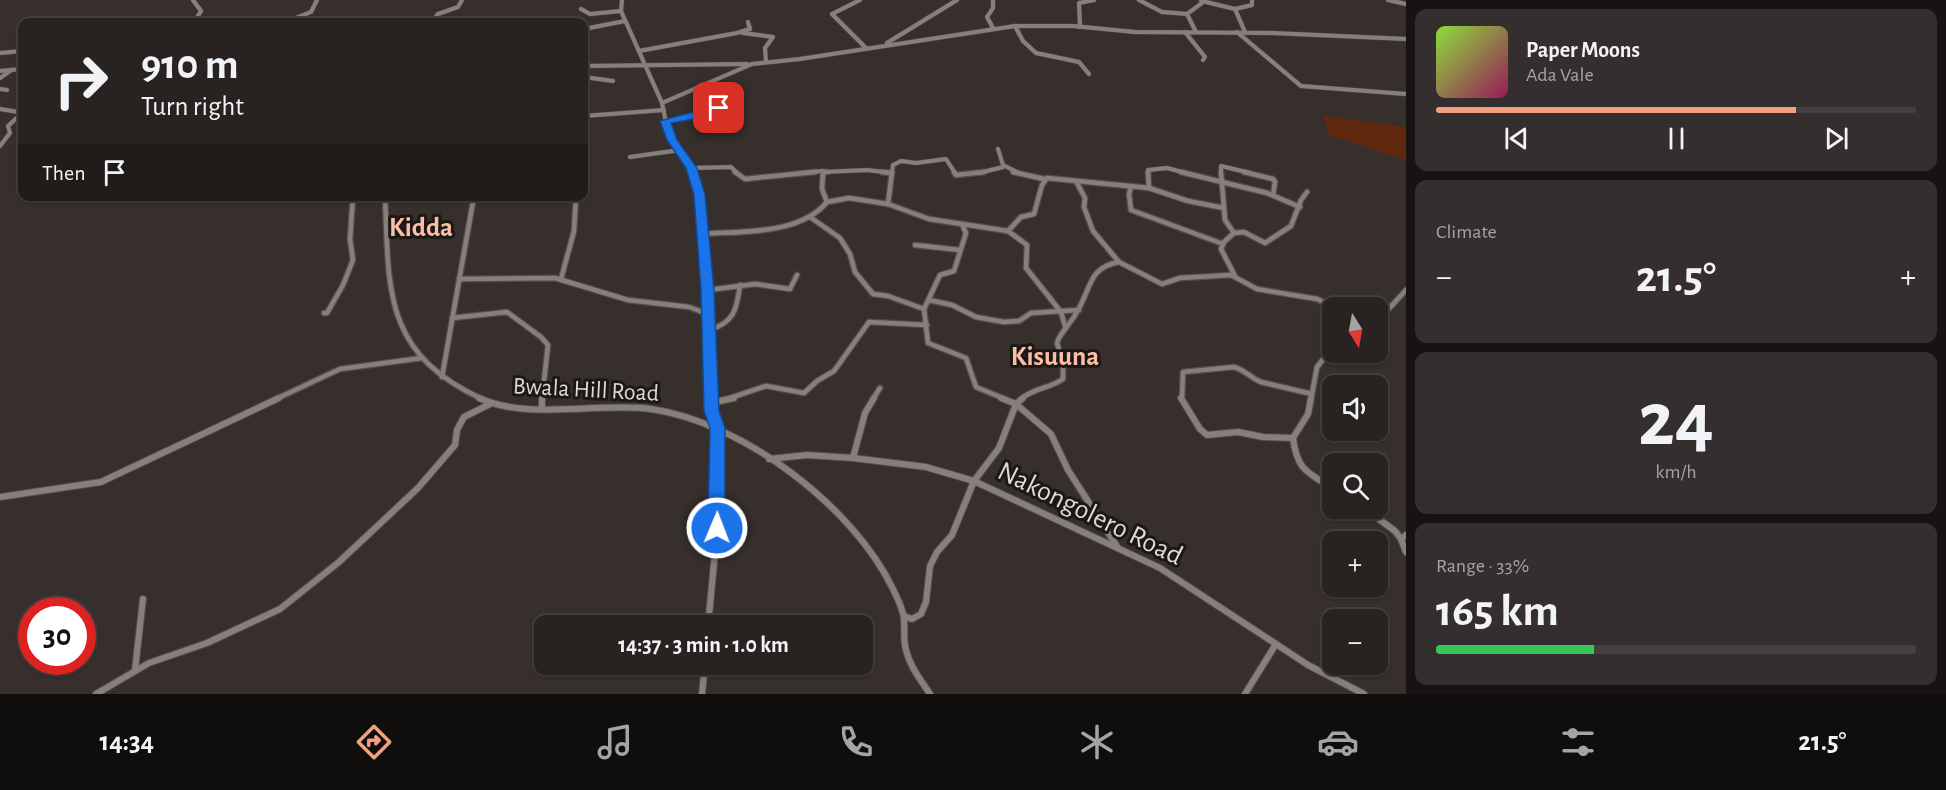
<!DOCTYPE html>
<html lang="en">
<head>
<meta charset="utf-8">
<style>
  body { margin:0; font-family:"Alegreya Sans",sans-serif; background:#342f2e; color:#f1f3f6; height:100vh; display:flex; flex-direction:column; font-size:22px; white-space:nowrap }
  * { box-sizing:border-box; margin:0 }
  p { font-size:20px; color:#a5a4a5 }
  .icon { flex:none; width:33px; height:33px; fill:none; stroke:currentColor; stroke-width:2; stroke-linecap:round; stroke-linejoin:round }
  .map { position:relative; flex:1; overflow:hidden }
  .sheet { display:flex; flex-direction:column; gap:9px; padding:9px; background:#161312; width:540px }
  .sheet>* { flex:none }
  .guide { position:absolute; left:18px; top:18px; width:570px; height:183px; border-radius:12px; box-shadow:0 2px 4px #0004,0 0 0 2px #44403f; background:#282321; color:#f1f3f6; overflow:hidden }
  .needle { width:39px; rotate:169deg }
  .controls { position:absolute; left:1322px; top:297px; display:grid; gap:12px }
  .controls a { display:grid; place-items:center; width:66px; height:66px; border-radius:12px; background:#282321; box-shadow:0 2px 4px #0004,0 0 0 2px #44403f; font-size:30px }
  .speed { position:absolute; left:18px; top:597px; display:flex; gap:12px; font-size:30px; font-weight:700; text-align:center }
  .speed>* { display:grid; place-content:center; width:78px; height:78px; border-radius:50%; background:#282321; box-shadow:0 2px 4px #0004,0 0 0 2px #44403f; line-height:1 }
  .speed .limit { border:9px solid #d22; background:#fff; color:#111 }
  .pin { position:absolute; display:grid; place-items:center; width:51px; height:51px; color:#fff; margin:-26px; border-radius:12px; box-shadow:0 3px 9px #0006 }
  .me { position:absolute; width:66px; margin:-33px; rotate:1deg; stroke-linejoin:round; filter:drop-shadow(0 0 4px #0008) }
  .turn { display:flex; align-items:center; gap:21px; height:126px; padding:0 24px; font-size:27px }
  .turn .icon { width:78px; height:78px; stroke-width:2.5 }
  .turn b { display:block; font-size:42px; line-height:51px }
  .then { display:flex; align-items:center; height:57px; padding:0 24px; background:#0003; gap:12px; font-size:22px }
  .big { font-size:45px; font-weight:700; line-height:1.1 }
  .sheet .tile { flex:1; display:flex; flex-direction:column; justify-content:center; gap:9px; min-width:0; padding:0 21px; border-radius:12px; background:#342f2e }
  .sheet .dial { align-items:center; gap:0 }
  .dial b { font-size:78px; line-height:1 }
  .song { display:flex; align-items:center; gap:18px }
  .cover { width:72px; height:72px; border-radius:9px; background:linear-gradient(135deg,hsl(90 70% 55%),hsl(330 70% 35%)) }
  .played { height:6px; border-radius:3px; background:linear-gradient(90deg,#f2a07f 75%,#44403f 75%) }
  .keys { display:flex; justify-content:space-around; direction:ltr }
  .heat { display:flex; justify-content:space-between; align-items:center; font-size:33px; direction:ltr }
  .charge { height:9px; border-radius:4px; background:linear-gradient(90deg,#34c759 33%,#44403f 0) }
  .trip { position:absolute; left:534px; top:615px; width:339px; height:60px; border-radius:12px; background:#282321; box-shadow:0 2px 4px #0004,0 0 0 2px #44403f; font-weight:700; line-height:60px; text-align:center }
  .dock { display:flex; height:96px; justify-content:space-around; align-items:center; background:#100e0d; color:#a5a4a5 }
  .dock .icon { width:42px; height:42px }
  .dock .active { color:#f2a07f }
  .dock b { font-size:27px; color:#f1f3f6 }
  main { display:flex; flex:1; min-height:0 }
  .map>svg:first-child { display:block }
  .green { fill:#60290f }
  .lines { fill:none; stroke-linecap:round; stroke-linejoin:round }
  .minor-far2-casing { stroke:#534d4b; stroke-width:5 }
  .minor-far1-casing { stroke:#534d4b; stroke-width:7 }
  .minor-casing { stroke:#534d4b; stroke-width:8 }
  .minor-far2 { stroke:#877f7b; stroke-width:4 }
  .minor-far1 { stroke:#877f7b; stroke-width:4.5 }
  .minor { stroke:#877f7b; stroke-width:6 }
  .route { fill:#1a73e8; stroke:#114b97; stroke-width:1.5 }
  .labels { text-anchor:middle; dominant-baseline:central; stroke-width:6; stroke-linejoin:round; paint-order:stroke }
  .street-label { font-size:24px; fill:#ddd9d7; stroke:#1b1816 }
  .quarter-label { font-size:27px; font-weight:bold; fill:#fcbea4; stroke:#1b1816 }
  .near-street-label { font-size:28px; fill:#ddd9d7; stroke:#1b1816 }
</style>
</head>
<body>
<main>
<div class="map">
<svg width="1406" height="694" viewBox="0 0 1406 694">
  <rect width="100%" height="100%" fill="#362f2c"/>
  <polygon class="green" points="1323,116 1406,127 1406,160 1329,135"/>
  <g class="lines">
    <g class="minor-far2-casing">
      <g id="minor-far2">
        <polyline points="193,0 201,11 194,22"/>
        <polyline points="622,0 621,11 662,103 668,132 693,173"/>
        <polyline points="860,0 832,14 866,48"/>
        <polyline points="993,0 993,8 987,17 993,28"/>
        <polyline points="1139,0 1162,12 1187,14"/>
        <polyline points="1388,0 1406,4"/>
        <polyline points="1202,1 1235,9 1252,5 1252,0"/>
        <polyline points="581,9 590,14 621,11"/>
        <polyline points="1235,9 1245,32"/>
        <polyline points="285,22 311,12 317,0"/>
        <polyline points="428,22 433,21 438,14 458,7 462,0"/>
        <polyline points="1015,26 1023,41 1036,53 1079,62 1089,74"/>
        <polyline points="1080,27 1079,3 1094,0"/>
        <polyline points="584,29 625,21"/>
        <polyline points="1185,32 1205,57 1203,60"/>
        <polyline points="1196,32 1187,14 1202,3 1201,0"/>
        <polyline points="1237,32 1301,86 1406,94"/>
        <polyline points="743,33 773,37 765,48 766,62"/>
        <polyline points="887,43 957,0"/>
        <polyline points="639,51 737,33 750,29 748,22"/>
        <polyline points="0,53 22,51"/>
        <polyline points="584,66 747,64"/>
        <polyline points="0,71 22,69"/>
        <polyline points="584,77 613,81"/>
        <polyline points="0,78 10,71"/>
        <polyline points="0,89 7,90"/>
        <polyline points="662,103 752,64 800,59 1015,26 1073,26 1135,32 1272,33 1406,39"/>
        <polyline points="0,109 18,112 20,115 8,126 10,133 0,146"/>
        <polyline points="584,116 664,110"/>
        <polyline points="666,121 697,116 719,108 718,103 700,87"/>
        <polyline points="998,149 1003,165 1019,173"/>
        <polyline points="630,157 680,150"/>
        <polyline points="691,168 731,167 737,173"/>
        <polyline points="824,172 867,170 892,173"/>
        <polyline points="800,173 823,171 823,173"/>
        <polyline points="892,173 893,165 901,161 916,163 946,159 955,173"/>
        <polyline points="979,173 1003,167"/>
        <polyline points="1148,173 1148,170 1167,168 1186,173"/>
        <polyline points="1221,173 1221,166 1250,173"/>
      </g>
    </g>
    <g class="minor-far1-casing">
      <g id="minor-far1">
        <polyline points="692,172 698,187 708,290 712,399"/>
        <polyline points="735,172 745,179 815,172"/>
        <polyline points="823,172 822,189 827,202"/>
        <polyline points="824,172 827,172"/>
        <polyline points="882,172 892,173"/>
        <polyline points="954,172 956,175 984,172"/>
        <polyline points="1013,172 1044,179"/>
        <polyline points="1148,172 1149,188"/>
        <polyline points="1181,172 1267,193 1300,207"/>
        <polyline points="1221,172 1225,220 1234,233 1224,242 1221,249 1235,276"/>
        <polyline points="1244,172 1273,179 1275,182 1273,195"/>
        <polyline points="1131,187 1129,194 1131,210 1223,244"/>
        <path d="M385 196C389 291 383 353 482 399"/>
        <polyline points="888,204 892,172"/>
        <polyline points="810,217 840,238 850,254 855,272 873,294 888,296 924,309"/>
        <polyline points="962,224 966,233 954,271 940,275 924,309 928,343 966,358 976,387 1005,399"/>
        <polyline points="1008,231 1021,217 1034,214 1042,185 1047,178 1149,188 1188,201 1224,208"/>
        <polyline points="1234,233 1244,232 1265,243 1291,226 1301,200 1307,192"/>
        <path d="M703 234C742 231 800 235 827 202L849 198 888 204 929 219 1008 231 1027 245 1026 268 1061 312 1065 326"/>
        <polyline points="915,245 960,250"/>
        <polyline points="1119,262 1162,284 1180,278 1231,275 1257,289 1317,299 1336,308"/>
        <polyline points="459,279 555,278 628,300 689,307 708,314"/>
        <polyline points="561,279 574,231 576,196"/>
        <polyline points="708,290 755,284 790,289 797,275"/>
        <polyline points="929,300 952,305 976,317 1004,322 1019,321 1031,313 1079,310"/>
        <polyline points="324,313 327,313 343,285 353,260 350,239 353,196"/>
        <polyline points="452,318 507,312 541,337 548,345 542,399"/>
        <polyline points="1377,318 1385,313 1406,290"/>
        <path d="M709 330C734 323 737 309 740 285"/>
        <polyline points="442,377 474,196"/>
        <polyline points="1312,394 1317,367 1332,348"/>
        <polyline points="276,399 340,369 422,358"/>
        <polyline points="727,399 766,386 804,393 817,381 834,371 869,322 927,325"/>
        <polyline points="873,399 880,388"/>
        <path d="M1021 399C1035 387 1049 389 1063 379V363L1057 343 1059 338C1065 328 1073 320 1078 310 1091 288 1089 267 1119 262L1093 231 1084 207 1085 198 1076 181"/>
        <path d="M1182 399 1183 372 1234 367C1245 370 1251 378 1261 382L1312 394"/>
        <polyline points="1311,399 1312,394"/>
      </g>
    </g>
    <g class="minor-casing">
      <g id="minor">
        <path d="M479 398C529 421 597 402 651 409 742 422 853 506 893 589 897 598 903 608 904 619 905 629 903 640 906 650 910 667 921 680 930 694"/>
        <polyline points="1001,398 1016,404 1051,434 1068,470 1118,548"/>
        <polyline points="1181,398 1200,429 1207,435 1238,432 1263,437 1293,438 1308,414 1311,398"/>
        <polyline points="711,403 734,398"/>
        <polyline points="542,409 542,398"/>
        <path d="M1293 438C1297 470 1307 472 1332 488"/>
        <polyline points="853,458 865,413 874,398"/>
        <polyline points="769,459 807,455 853,458 926,467 974,481 1160,568 1308,665 1364,694"/>
        <polyline points="0,497 101,482 279,398"/>
        <polyline points="1364,508 1395,531 1401,539"/>
        <polyline points="1406,535 1401,539 1406,552"/>
        <polyline points="904,616 912,619 921,614 926,602 930,566 937,552 952,535 974,481 999,448 1016,404 1023,398"/>
        <polyline points="708,626 716,542 717,428 712,411 712,398"/>
        <polyline points="135,670 143,599"/>
        <polyline points="96,694 149,663 207,643 280,609 339,562 418,488 455,445 457,430 464,417 492,403"/>
        <polyline points="702,694 705,664"/>
        <polyline points="1245,694 1276,644"/>
      </g>
    </g>
    <use href="#minor-far2" class="minor-far2"/>
    <use href="#minor-far1" class="minor-far1"/>
    <use href="#minor" class="minor"/>
  </g>
  <polygon class="route" points="719,105 722,106 722,110 700,118 671,123 677,140 697,168 705,195 714,290 719,411 725,428 725,528 722,533 717,535 711,533 708,528 710,428 704,411 701,290 694,195 686,168 667,140 660,121"/>
  <g class="labels">
    <g class="street-label">
      <text transform="translate(586 390) rotate(3)">Bwala Hill Road</text>
    </g>
    <g class="quarter-label">
      <text x="421" y="227">Kidda</text>
      <text x="1055" y="356">Kisuuna</text>
    </g>
    <g class="near-street-label">
      <text transform="translate(1090 514) rotate(26)">Nakongolero Road</text>
    </g>
  </g>
</svg>
<div class="controls">
<a><svg class="needle" viewBox="-14 -14 28 28"><path d="M0-13l5 13h-10z" fill="#e53935"/><path d="M0 13l5-13h-10z" fill="#a5a4a5"/></svg></a>
<a><svg class="icon" aria-label="sound" viewBox="0 0 24 24"><path d="M4 9h4l5-4v14l-5-4H4zM17 9q2 3 0 6"/></svg></a>
<a><svg class="icon" aria-label="search" viewBox="0 0 24 24"><circle cx="10" cy="10" r="6"/><path d="M15 15l6 6"/></svg></a>
<a>+</a>
<a>−</a>
</div>
<div class="speed"><div class="limit">30</div></div>
<div class="pin" style="left:719px;top:108px;background:#d93025"><svg class="icon" aria-label="arrive" viewBox="0 0 24 24"><path d="M6 21V4h12l-3 4 3 4H6"/></svg></div>
<svg class="me" style="left:717px;top:528px" viewBox="-20 -20 40 40"><circle r="17" fill="#1a73e8" stroke="#fff" stroke-width="3"/><path d="M0-11L8 9 0 5-8 9z" fill="#fff"/></svg>
<div class="trip">14:37 · 3 min · 1.0 km</div>
<div class="guide">
<div class="turn"><svg class="icon" aria-label="right" viewBox="0 0 24 24"><path d="M7 20v-9h11M14 6l5 5-5 5"/></svg><div><b>910 m</b>Turn right</div></div>
<div class="then">Then<svg class="icon" aria-label="arrive" viewBox="0 0 24 24"><path d="M6 21V4h12l-3 4 3 4H6"/></svg></div>
</div>
</div>
<section class="sheet">
<div class="tile">
<div class="song"><i class="cover"></i><div><b>Paper Moons</b><p>Ada Vale</p></div></div>
<div class="played"></div>
<div class="keys"><svg class="icon" aria-label="previous" viewBox="0 0 24 24"><path d="M18 5L8 12l10 7zM5 5v14"/></svg><svg class="icon" aria-label="pause" viewBox="0 0 24 24"><path d="M8 5v14M16 5v14"/></svg><svg class="icon" aria-label="next" viewBox="0 0 24 24"><path d="M6 5l10 7-10 7zM19 5v14"/></svg></div>
</div>
<div class="tile"><p>Climate</p>
<div class="heat"><a>−</a><b class="big">21.5°</b><a>+</a></div>
</div>
<div class="tile dial"><b>24</b><p>km/h</p></div>
<div class="tile"><p>Range · 33%</p><b class="big">165 km</b><div class="charge"></div></div>
</section>
</main>
<nav class="dock">
<b>14:34</b>
<svg class="icon active" aria-label="directions" viewBox="0 0 24 24"><path d="M12 3l9 9-9 9-9-9zM9 14v-3h6M13 9l2 2-2 2"/></svg>
<svg class="icon" aria-label="music" viewBox="0 0 24 24"><path d="M9 18V5l10-2v13"/><circle cx="6" cy="18" r="3"/><circle cx="16" cy="16" r="3"/></svg>
<svg class="icon" aria-label="phone" viewBox="0 0 24 24"><path d="M5 4h4l2 5-3 2q2 4 5 5l2-3 5 2v4C11 20 4 13 5 4z"/></svg>
<svg class="icon" aria-label="climate" viewBox="0 0 24 24"><path d="M12 3v18M4 7l16 10M4 17L20 7"/></svg>
<svg class="icon" aria-label="car" viewBox="0 0 24 24"><path d="M5 17H2v-5l4-1 3-4h7l3 4 3 1v5h-3M9 17h6M6 11h13"/><circle cx="7" cy="17" r="2"/><circle cx="17" cy="17" r="2"/></svg>
<svg class="icon" aria-label="filters" viewBox="0 0 24 24"><path d="M4 7h16M4 17h16"/><circle cx="9" cy="7" r="2"/><circle cx="15" cy="17" r="2"/></svg>
<b>21.5°</b>
</nav>
</body>
</html>
